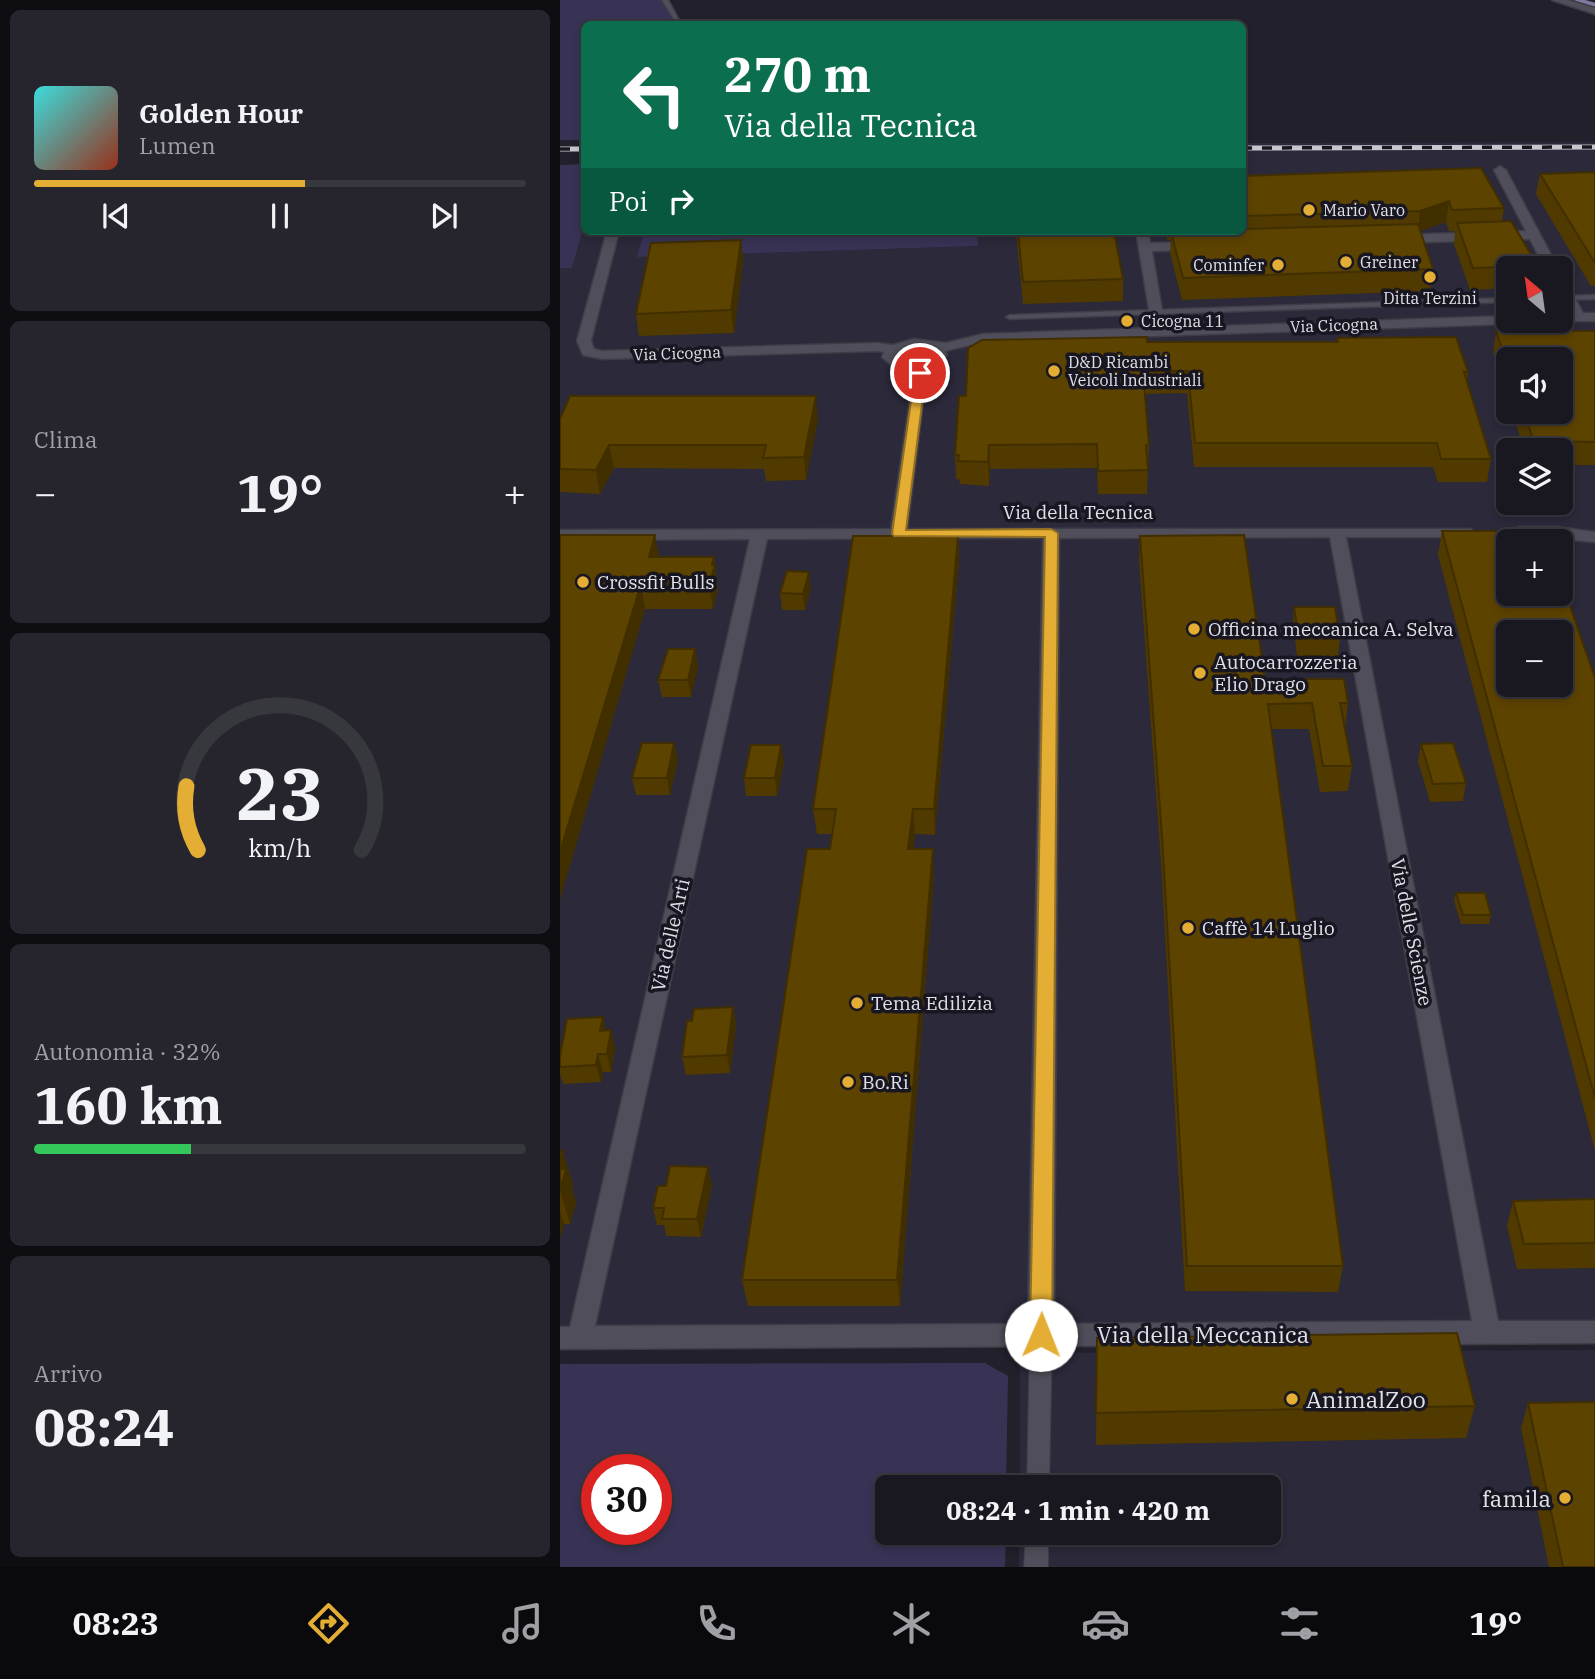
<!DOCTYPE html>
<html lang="it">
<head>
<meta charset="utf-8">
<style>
  body { margin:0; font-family:"IBM Plex Serif",serif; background:#26252d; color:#f1f3f6; height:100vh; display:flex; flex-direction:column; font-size:26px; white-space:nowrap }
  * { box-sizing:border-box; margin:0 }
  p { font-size:23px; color:#9fa0a5 }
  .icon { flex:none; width:38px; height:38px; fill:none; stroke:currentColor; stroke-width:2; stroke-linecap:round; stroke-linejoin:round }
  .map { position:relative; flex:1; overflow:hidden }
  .sheet { display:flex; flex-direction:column; gap:10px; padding:10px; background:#0e0d12; width:560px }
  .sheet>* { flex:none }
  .top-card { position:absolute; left:21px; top:21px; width:665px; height:214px; border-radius:10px; box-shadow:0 4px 10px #0003,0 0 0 2px #37373e; background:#0b6e4f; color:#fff; overflow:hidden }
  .needle { width:46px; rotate:331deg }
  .controls { position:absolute; left:936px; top:256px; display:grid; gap:14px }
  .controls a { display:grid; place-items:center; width:77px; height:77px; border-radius:10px; background:#191820; box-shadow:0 4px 10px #0003,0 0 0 2px #37373e; font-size:35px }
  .speed { position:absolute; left:21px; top:1454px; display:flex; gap:14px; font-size:35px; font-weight:700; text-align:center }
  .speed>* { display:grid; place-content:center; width:91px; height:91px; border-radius:50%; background:#191820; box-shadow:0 4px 10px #0003,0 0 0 2px #37373e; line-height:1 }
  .speed .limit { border:10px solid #d22; background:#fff; color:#111 }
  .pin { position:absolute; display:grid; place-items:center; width:60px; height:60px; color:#fff; margin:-30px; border:4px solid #fff; border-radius:50%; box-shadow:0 2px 7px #0007 }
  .me { position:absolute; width:77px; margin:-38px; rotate:1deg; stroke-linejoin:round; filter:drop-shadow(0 0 5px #0008) }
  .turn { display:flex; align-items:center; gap:24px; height:147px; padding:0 28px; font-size:32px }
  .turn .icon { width:91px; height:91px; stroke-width:2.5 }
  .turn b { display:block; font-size:49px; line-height:60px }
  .then { display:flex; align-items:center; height:66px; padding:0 28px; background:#0003; gap:14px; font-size:26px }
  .big { font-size:52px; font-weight:700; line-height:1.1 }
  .sheet .widget { flex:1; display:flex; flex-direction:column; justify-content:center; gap:10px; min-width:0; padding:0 24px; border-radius:10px; background:#26252d }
  .sheet .dial { align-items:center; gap:0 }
  .dial svg { height:182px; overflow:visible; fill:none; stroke:#37373e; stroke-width:7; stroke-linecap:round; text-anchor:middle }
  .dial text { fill:#f1f3f6; stroke:none }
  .song { display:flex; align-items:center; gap:21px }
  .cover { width:84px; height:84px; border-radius:10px; background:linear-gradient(135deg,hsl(180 70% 55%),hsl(10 70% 35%)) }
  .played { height:7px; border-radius:4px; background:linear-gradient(90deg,#e4ae35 55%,#37373e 55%) }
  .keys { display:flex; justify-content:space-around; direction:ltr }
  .heat { display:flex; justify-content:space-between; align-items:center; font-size:38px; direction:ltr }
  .charge { height:10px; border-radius:5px; background:linear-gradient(90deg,#34c759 32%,#37373e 0) }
  .trip { position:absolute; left:315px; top:1475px; width:406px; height:70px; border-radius:10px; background:#191820; box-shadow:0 4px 10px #0003,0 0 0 2px #37373e; font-weight:700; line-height:70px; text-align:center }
  .menu { display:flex; height:112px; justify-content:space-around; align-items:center; background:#0a0a0d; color:#9fa0a5 }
  .menu .icon { width:49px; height:49px }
  .menu .on { color:#e4ae35 }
  .menu b { font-size:32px; color:#f1f3f6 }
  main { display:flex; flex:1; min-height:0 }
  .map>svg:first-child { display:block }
  .built { fill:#2b293a; fill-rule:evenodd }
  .green { fill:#383355; fill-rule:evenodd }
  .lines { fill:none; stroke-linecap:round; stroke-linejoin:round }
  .stream { stroke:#7f7aa1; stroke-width:4.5 }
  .service-casing { stroke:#3e3d46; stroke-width:3 }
  .pedestrian-casing { stroke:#3e3d46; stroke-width:2 }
  .minor-casing { stroke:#3e3d46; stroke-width:3 }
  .service { fill:#4f4e5a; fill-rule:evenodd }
  .pedestrian { fill:#4f4e5a; fill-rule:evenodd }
  .minor { fill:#4f4e5a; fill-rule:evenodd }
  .rail-casing { stroke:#c7c7cf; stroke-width:5 }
  .rail { stroke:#181621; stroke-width:3.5; stroke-dasharray:10; stroke-linecap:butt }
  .wall { fill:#503a00 }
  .shaded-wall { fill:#412f00 }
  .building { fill:#5d4300; stroke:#412f00; stroke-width:2; fill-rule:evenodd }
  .route { fill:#e4ae35; stroke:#947122; stroke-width:2 }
  .poi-dot { fill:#e4ae35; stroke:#181621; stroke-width:2.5 }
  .labels { text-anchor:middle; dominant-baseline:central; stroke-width:7; stroke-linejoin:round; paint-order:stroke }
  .far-poi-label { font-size:16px; fill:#e0e0e8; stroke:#181621; text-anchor:start }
  .far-street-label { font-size:16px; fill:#e0e0e8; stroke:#181621 }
  .street-label { font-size:19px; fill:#e0e0e8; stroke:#181621 }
  .poi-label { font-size:19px; fill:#e0e0e8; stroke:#181621; text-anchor:start }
  .near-street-label { font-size:23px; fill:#e0e0e8; stroke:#181621 }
  .near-poi-label { font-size:23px; fill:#e0e0e8; stroke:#181621; text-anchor:start }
</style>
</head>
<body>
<main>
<section class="sheet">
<div class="widget">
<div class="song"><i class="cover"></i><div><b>Golden Hour</b><p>Lumen</p></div></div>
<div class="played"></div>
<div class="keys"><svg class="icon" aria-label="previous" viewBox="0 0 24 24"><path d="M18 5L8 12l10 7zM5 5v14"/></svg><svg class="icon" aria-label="pause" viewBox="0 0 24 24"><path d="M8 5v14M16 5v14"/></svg><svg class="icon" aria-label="next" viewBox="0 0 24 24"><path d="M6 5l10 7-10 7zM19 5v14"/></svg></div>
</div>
<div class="widget"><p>Clima</p>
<div class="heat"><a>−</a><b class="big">19°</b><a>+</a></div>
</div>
<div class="widget dial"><svg viewBox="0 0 100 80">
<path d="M14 69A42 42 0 1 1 86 69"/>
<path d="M14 69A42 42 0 0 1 9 41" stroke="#e4ae35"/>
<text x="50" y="56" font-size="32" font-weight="700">23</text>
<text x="50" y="72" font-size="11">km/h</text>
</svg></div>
<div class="widget"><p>Autonomia · 32%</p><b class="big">160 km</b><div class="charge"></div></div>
<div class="widget"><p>Arrivo</p><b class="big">08:24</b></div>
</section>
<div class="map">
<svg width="1035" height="1567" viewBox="0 0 1035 1567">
  <rect width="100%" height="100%" fill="#21202b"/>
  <g class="built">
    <path d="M1035 142V1324L0 1341V268H12L24 226V231H84L78 257 417 246V231H682L683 143ZM948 268H1001V320H948ZM948 359H1001V411H948ZM948 450H1001V502H948ZM948 541H1001V593H948ZM948 632H1001V684H948Z"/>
    <polygon points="1035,1350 1035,1567 459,1567 459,1533 709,1533 709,1488 460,1487 460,1353"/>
  </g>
  <g class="green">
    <polygon points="0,0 103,0 114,24 24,24 24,140 0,140"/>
    <polygon points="24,164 24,226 12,268 0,268 0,165"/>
    <polygon points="84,231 417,231 418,246 77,257"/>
    <path d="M425 1363 448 1376 446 1487 327 1488V1533H446L445 1567H0V1364ZM37 1470H96V1530H37Z"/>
  </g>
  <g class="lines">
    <polyline class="stream" points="1017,0 1035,5"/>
    <g class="service-casing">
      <g id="service">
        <polygon points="102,0 108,0 121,24 117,24"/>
        <polygon points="1035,295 1035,299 1001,300 1001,296"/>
        <polygon points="948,298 948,302 450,319 446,317 450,315"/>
      </g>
    </g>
    <g class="pedestrian-casing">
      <g id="pedestrian">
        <polygon points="481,1326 488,1328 492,1335 489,1488 467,1488 470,1335 474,1328"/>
        <polygon points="466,1533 488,1533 488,1567 464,1567"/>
      </g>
    </g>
    <g class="minor-casing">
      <g id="minor">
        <polygon points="992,0 1008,0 1035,8 1035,14"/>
        <polygon points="940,166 946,170 998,268 985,268 970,239 838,243 832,239 838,235 966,231 934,170"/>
        <path d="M47 231H59L31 341 34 349 42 351 317 343 333 345 354 339 386 343 423 334 592 328 576 231H588L590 243 636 242 642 246 636 250 592 251 605 328 948 316V320H955L948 324 423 342 385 351 387 355 380 363 367 370 347 529H911L913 532 911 535 905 537H786L938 1321H1035V1343L0 1349V1327H10L190 539 0 540V530L331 529 354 373 335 368 322 357 324 352 317 351 42 359 23 355 17 341ZM354 347 369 349 373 355C361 365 349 366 336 356L339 352ZM770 537 912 1321 494 1324 499 538ZM483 538 468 1324 35 1326 207 539Z"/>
        <polygon points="1001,281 1008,285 1023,313 1035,313 1035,321 996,321 1001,320 1001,314 1009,314 1001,298"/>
        <polygon points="960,527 996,527 1035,532 1035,542 954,535 952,532 954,529"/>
      </g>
    </g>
    <use href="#service" class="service"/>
    <use href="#pedestrian" class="pedestrian"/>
    <use href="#minor" class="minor"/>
    <g class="rail-casing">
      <g id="rail">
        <polyline points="682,148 1035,147"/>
        <polyline points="0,149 24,149"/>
      </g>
    </g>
    <use href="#rail" class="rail"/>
  </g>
  <g class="wall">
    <polygon points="1035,172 1035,286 1031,286 976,194 980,174"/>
    <polygon points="682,176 944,208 942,221 978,266 977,268 948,268 948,288 910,290 894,244 895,231 889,231 886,222 860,231 873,269 870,291 622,300 610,253 611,240 607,240 604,231 682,231"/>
    <polygon points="456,231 554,231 563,279 563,301 463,304"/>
    <polygon points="181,240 183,261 174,333 79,336 76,314"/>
    <polygon points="936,331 1035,331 1035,465 1001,465 1001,450 964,450 952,411 1001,411 948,359 948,402 933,353"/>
    <polygon points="777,338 908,372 907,382 931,459 927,482 878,482 873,467 634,467 627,393 585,394 589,445 587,494 538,494 537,468 430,469 429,486 400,484 399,479 396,479 395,455 406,396 587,342 777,342"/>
    <polygon points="0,419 258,419 246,480 206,481 204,469 54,468 40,494 0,492"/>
    <polygon points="882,531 1035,678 1035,1151 878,555"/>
    <polygon points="0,535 95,535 99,557 154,557 158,589 153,609 85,609 0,899"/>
    <polygon points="398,536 399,561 375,835 355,834 353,849 374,875 340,1306 188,1306 182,1280 270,849 272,834 257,834 253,809"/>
    <polygon points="580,536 705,679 788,703 785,728 792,766 788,791 760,792 749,729 711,729 783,1266 778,1292 625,1291 601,862 579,560"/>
    <polygon points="251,588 245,610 222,610 220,593"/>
    <polygon points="734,607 780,639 778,656 737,656 733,624"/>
    <polygon points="135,649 138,666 131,697 102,697 98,680"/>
    <polygon points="114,743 118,760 110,795 76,795 72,778"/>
    <polygon points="861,744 906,783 903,801 870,802 858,761"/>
    <polygon points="224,762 217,796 186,796 184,778"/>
    <polygon points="896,893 931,915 929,924 901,924 894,901"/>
    <polygon points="173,1007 176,1025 170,1073 126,1075 122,1057"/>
    <polygon points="43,1017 46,1031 51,1030 55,1048 51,1072 43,1072 41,1082 3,1084 0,1074 0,1056"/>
    <polygon points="0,1151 13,1184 12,1189 16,1202 10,1224 4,1224 0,1238"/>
    <polygon points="152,1185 141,1237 106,1236 104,1225 97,1225 93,1208"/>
    <polygon points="1035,1199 1035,1268 957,1269 947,1226 953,1201"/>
    <polygon points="537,1338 915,1406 906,1438 536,1445"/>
    <polygon points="968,1403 1035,1567 989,1567 961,1428"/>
  </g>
  <g class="shaded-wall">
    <polygon points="889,201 886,222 858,232 860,211"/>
    <polygon points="181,240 183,261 174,333 171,310"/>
    <polygon points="256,396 258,419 246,480 244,457"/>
    <polygon points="49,445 54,468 40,494 36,470"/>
    <polygon points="429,445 430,469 429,486 428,462"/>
    <polygon points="95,535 99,559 89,557"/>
    <polygon points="398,536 399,561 375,835 374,809"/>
    <polygon points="154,557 158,589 153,609 149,585"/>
    <polygon points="249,572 251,588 245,610 243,594"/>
    <polygon points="81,584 85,609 0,899 0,852"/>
    <polygon points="135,649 138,666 131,697 128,680"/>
    <polygon points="114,743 118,760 110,795 107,778"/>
    <polygon points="221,745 224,762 217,796 215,778"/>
    <polygon points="353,809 355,834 351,875 348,849"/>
    <polygon points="373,849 374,875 340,1306 337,1280"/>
    <polygon points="173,1007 176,1025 170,1073 167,1055"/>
    <polygon points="43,1017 47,1035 40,1031"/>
    <polygon points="51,1030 55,1048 51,1072 47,1054"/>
    <polygon points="38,1054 43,1072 41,1082 36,1065"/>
    <polygon points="3,1151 13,1184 12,1189 16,1202 10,1224 0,1190 0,1163"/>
    <polygon points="148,1167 152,1185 141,1237 137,1219"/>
    <polygon points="0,1211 4,1224 0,1238"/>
  </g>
  <g class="building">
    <polygon points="921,168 944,208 892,210 889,201 860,211 682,216 682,176"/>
    <polygon points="1035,172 1035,263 980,174"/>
    <polygon points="951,221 978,266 913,268 897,223"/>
    <polygon points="858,224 873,269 623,278 611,232 682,231 682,229"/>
    <polygon points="458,231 554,231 563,279 463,282"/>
    <polygon points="181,240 171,310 76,314 91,243"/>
    <polygon points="936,331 1035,331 1035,442 974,441 963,411 1001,411 1001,359 948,359 948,367"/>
    <polygon points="587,337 587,342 778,342 777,338 896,337 908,372 904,372 931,459 881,459 877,443 635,443 628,371 583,371 589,445 586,445 588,470 538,471 537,444 429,445 428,462 398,461 399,455 395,455 399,396 406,396 408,348 422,340"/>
    <polygon points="10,396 256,396 244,457 203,458 206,445 49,445 36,470 0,469 0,419"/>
    <path d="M882 531H984L988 541H948V593H1001V580L1035 678V1098ZM948 632H1001V684H948Z"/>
    <polygon points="0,535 95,535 89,557 154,557 152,565 155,565 149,585 81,584 0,852"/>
    <polygon points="684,535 705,679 784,679 788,703 780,703 792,766 763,766 752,703 708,704 783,1266 627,1266 602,836 580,536"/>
    <polygon points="293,536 398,536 374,809 353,809 348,849 373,849 337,1280 182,1280 247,849 270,849 276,809 253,809"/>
    <polygon points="227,571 249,572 243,594 220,593"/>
    <polygon points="734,607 775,607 780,639 739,639"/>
    <polygon points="108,649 135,649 128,680 98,680"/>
    <polygon points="82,743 114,743 107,778 72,778"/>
    <polygon points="893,743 906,783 873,784 861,744"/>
    <polygon points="191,745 221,745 215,778 184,778"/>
    <polygon points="896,893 925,893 931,915 903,915"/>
    <polygon points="173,1007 167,1055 122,1057 127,1021 132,1021 134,1009"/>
    <polygon points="43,1017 40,1031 51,1030 47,1054 38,1054 36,1065 0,1067 0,1056 7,1019"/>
    <polygon points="0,1151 3,1151 0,1163"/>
    <polygon points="110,1166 148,1167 137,1219 102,1219 104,1208 93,1208 98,1186 106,1186"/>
    <polygon points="0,1169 6,1169 0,1190"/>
    <polygon points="1035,1199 1035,1243 964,1244 953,1201"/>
    <polygon points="897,1333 915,1406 536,1413 537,1338"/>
    <polygon points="1035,1402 1035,1567 1003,1567 968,1403"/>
  </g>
  <polygon class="route" points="360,370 366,373 346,530 491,529 498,533 492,1335 488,1341 481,1344 473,1341 470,1335 485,537 334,536 332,534 355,373"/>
  <g class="poi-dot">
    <circle cx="749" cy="210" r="7"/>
    <circle cx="786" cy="262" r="7"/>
    <circle cx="718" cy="265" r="7"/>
    <circle cx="870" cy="277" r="7"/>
    <circle cx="567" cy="321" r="7"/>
    <circle cx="494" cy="371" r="7"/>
    <circle cx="23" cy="582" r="7"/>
    <circle cx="634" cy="629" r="7"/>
    <circle cx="640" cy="673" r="7"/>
    <circle cx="628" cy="928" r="7"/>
    <circle cx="297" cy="1003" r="7"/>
    <circle cx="288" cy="1082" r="7"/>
    <circle cx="732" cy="1399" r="7"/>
    <circle cx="1005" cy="1498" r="7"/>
  </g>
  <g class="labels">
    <g class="far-poi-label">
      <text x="763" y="210">Mario Varo</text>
      <text x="800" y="262">Greiner</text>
      <text x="704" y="265" text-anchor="end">Cominfer</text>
      <text x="870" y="298" text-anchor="middle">Ditta Terzini</text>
      <text x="581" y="321">Cicogna 11</text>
      <text x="508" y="362">D&amp;D Ricambi<tspan x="508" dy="18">Veicoli Industriali</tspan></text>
    </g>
    <g class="far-street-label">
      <text transform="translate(774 325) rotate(-2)">Via Cicogna</text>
      <text transform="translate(117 353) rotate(-2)">Via Cicogna</text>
    </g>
    <g class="street-label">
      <text x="518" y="512">Via della Tecnica</text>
      <text transform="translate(852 932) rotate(79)">Via delle Scienze</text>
      <text transform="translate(110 935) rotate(-77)">Via delle Arti</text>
    </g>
    <g class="poi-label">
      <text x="37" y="582">Crossfit Bulls</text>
      <text x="648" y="629">Officina meccanica A. Selva</text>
      <text x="654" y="662">Autocarrozzeria<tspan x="654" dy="22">Elio Drago</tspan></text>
      <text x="642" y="928">Caffè 14 Luglio</text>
      <text x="311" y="1003">Tema Edilizia</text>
      <text x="302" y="1082">Bo.Ri</text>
    </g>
    <g class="near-street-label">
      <text x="643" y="1334">Via della Meccanica</text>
    </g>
    <g class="near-poi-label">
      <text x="746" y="1399">AnimalZoo</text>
      <text x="991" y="1498" text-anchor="end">famila</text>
    </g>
  </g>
</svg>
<div class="controls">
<a><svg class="needle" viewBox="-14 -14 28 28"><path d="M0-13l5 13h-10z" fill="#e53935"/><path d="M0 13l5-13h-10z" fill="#9fa0a5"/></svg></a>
<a><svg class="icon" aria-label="sound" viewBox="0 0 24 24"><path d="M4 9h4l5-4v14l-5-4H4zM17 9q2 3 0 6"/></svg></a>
<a><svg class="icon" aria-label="layers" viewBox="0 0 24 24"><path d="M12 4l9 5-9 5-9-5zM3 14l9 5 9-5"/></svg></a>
<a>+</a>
<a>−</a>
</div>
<div class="speed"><div class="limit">30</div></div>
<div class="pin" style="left:360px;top:373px;background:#d93025"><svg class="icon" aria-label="arrive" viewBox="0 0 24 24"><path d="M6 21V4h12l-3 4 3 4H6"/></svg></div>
<svg class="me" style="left:481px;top:1335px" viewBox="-20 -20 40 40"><circle r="19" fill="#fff"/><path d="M0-13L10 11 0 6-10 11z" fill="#e4ae35"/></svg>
<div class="trip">08:24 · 1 min · 420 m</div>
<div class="top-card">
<div class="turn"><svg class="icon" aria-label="left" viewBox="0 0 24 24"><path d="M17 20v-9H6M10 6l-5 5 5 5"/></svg><div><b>270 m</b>Via della Tecnica</div></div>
<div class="then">Poi<svg class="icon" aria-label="right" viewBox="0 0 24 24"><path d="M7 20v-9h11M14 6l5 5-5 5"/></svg></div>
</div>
</div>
</main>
<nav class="menu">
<b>08:23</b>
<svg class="icon on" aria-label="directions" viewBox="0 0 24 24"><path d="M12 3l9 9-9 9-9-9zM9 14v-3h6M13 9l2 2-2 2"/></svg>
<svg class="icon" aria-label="music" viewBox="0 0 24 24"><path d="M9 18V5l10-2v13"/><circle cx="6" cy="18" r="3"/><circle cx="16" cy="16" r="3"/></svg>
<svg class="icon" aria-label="phone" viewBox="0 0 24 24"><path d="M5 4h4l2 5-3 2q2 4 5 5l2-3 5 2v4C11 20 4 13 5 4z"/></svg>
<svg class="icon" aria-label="climate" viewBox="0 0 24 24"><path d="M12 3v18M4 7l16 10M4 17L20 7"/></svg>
<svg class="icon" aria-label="car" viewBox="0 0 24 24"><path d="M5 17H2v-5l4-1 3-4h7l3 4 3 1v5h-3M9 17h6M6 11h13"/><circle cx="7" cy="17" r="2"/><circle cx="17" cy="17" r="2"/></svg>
<svg class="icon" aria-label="filters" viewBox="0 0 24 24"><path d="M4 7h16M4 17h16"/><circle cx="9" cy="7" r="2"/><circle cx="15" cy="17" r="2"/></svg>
<b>19°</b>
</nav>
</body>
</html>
